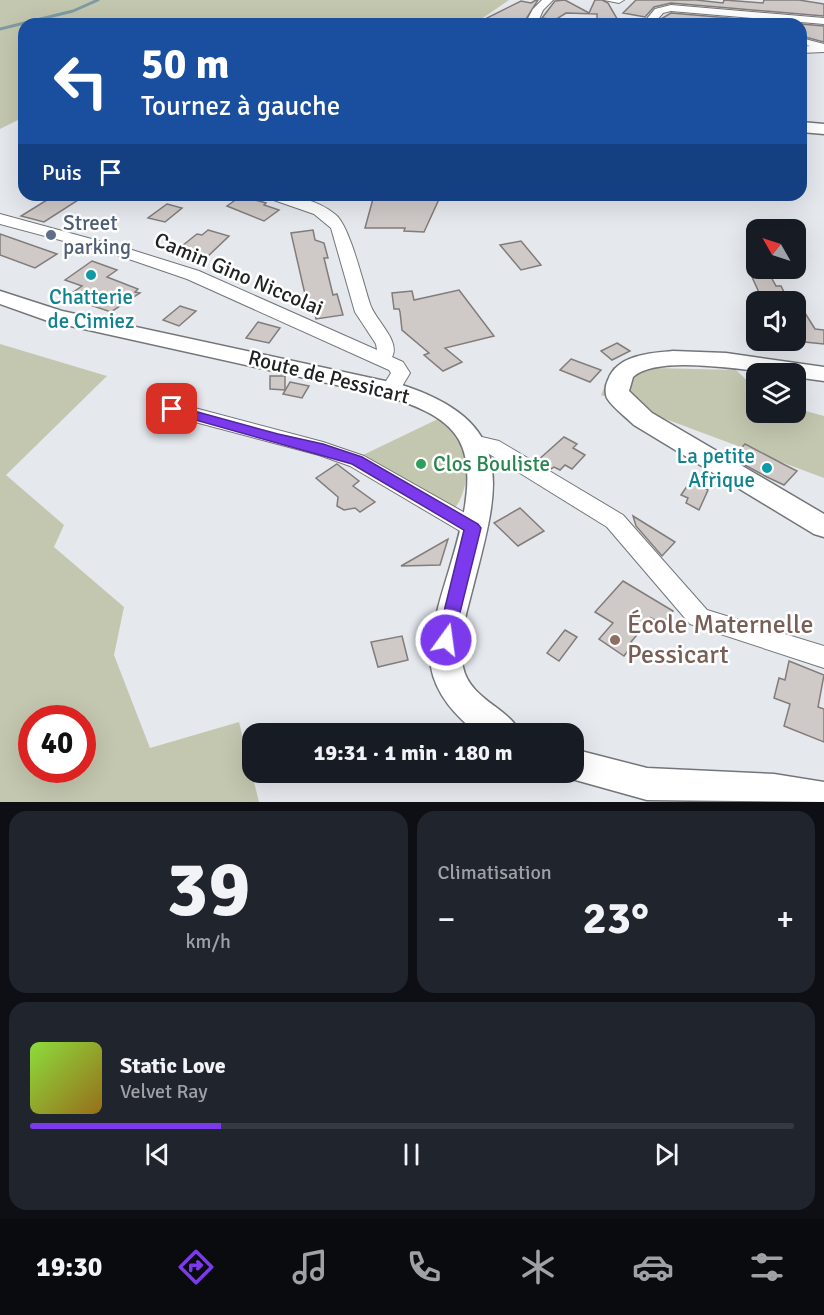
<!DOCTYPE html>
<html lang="fr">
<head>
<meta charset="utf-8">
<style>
  body { margin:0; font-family:Signika,sans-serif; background:#20242c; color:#f1f3f6; height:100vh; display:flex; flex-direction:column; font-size:22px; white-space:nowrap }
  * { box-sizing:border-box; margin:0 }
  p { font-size:20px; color:#9ea1a6 }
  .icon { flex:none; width:33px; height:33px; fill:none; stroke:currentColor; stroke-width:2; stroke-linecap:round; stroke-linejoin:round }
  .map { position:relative; height:802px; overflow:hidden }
  .side { display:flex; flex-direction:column; gap:9px; padding:9px; background:#0d0f14; flex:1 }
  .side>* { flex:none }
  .hud { position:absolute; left:18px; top:18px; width:789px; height:183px; border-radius:18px; box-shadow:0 6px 24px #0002; background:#1a4fa0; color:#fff; overflow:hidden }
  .needle { width:39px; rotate:309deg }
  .tools { position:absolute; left:746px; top:219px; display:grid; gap:12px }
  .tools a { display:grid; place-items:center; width:60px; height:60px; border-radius:12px; background:#171b24; box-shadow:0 6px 24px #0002; font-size:30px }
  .speed { position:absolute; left:18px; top:705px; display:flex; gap:12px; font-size:30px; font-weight:700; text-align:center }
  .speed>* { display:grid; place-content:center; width:78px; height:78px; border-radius:50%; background:#171b24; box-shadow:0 6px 24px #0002; line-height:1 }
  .speed .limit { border:9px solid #d22; background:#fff; color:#111 }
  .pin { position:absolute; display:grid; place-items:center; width:51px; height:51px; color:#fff; margin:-26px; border-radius:12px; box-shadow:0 3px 9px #0006 }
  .me { position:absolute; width:66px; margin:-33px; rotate:14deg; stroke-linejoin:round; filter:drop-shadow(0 0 4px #0008) }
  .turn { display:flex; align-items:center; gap:21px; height:126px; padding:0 24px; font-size:27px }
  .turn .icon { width:78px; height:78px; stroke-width:2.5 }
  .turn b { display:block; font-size:42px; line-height:51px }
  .then { display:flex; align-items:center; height:57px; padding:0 24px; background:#0003; gap:12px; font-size:22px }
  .big { font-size:45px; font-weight:700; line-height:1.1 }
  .side .card { flex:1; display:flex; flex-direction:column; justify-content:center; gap:9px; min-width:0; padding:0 21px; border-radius:18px; background:#20242c }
  .side .dial { align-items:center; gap:0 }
  .dial b { font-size:78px; line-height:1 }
  .song { display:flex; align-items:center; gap:18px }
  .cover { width:72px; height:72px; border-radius:9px; background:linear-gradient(135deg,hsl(90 70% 55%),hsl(40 70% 35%)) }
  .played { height:6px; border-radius:3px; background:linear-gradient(90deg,#7c3aed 25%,#363941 25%) }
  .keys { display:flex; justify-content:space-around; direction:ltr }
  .heat { display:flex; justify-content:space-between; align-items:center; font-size:33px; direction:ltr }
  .side .tiles { flex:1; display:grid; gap:9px; grid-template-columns:1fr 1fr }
  .card:last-child { grid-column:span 2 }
  .trip { position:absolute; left:242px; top:723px; width:342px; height:60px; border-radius:18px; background:#171b24; box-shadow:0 6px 24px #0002; font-weight:700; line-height:60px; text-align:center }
  .tab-bar { display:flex; height:96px; justify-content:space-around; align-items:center; background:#090b0e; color:#9ea1a6 }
  .tab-bar .icon { width:42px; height:42px }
  .tab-bar .active { color:#7c3aed }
  .tab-bar b { font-size:27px; color:#f1f3f6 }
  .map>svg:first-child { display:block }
  .green { fill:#c4c7af; fill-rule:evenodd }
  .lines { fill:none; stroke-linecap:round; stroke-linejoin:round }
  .stream { stroke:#7e9ba3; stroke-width:3 }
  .building { fill:#cfc9c7; stroke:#827c7b; stroke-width:1.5 }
  .minor-casing { stroke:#737679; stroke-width:2 }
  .tertiary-casing { stroke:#737679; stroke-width:3 }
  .minor { fill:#fff; fill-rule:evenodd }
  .tertiary { fill:#fff; fill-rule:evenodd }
  .route { fill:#7c3aed; stroke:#51269a; stroke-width:1.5 }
  .service-dot { fill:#5c6f8a; stroke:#fff; stroke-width:2 }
  .culture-dot { fill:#0f9aa8; stroke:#fff; stroke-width:2 }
  .leisure-dot { fill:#2e9e5b; stroke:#fff; stroke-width:2 }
  .education-dot { fill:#8d6e63; stroke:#fff; stroke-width:2 }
  .labels { text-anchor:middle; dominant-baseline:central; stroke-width:5; stroke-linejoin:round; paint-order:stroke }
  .service-label { font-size:21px; fill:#4e5e75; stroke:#fff; text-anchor:start }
  .street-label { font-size:21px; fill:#212223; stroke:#fff }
  .culture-label { font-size:21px; fill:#0d838f; stroke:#fff }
  .leisure-label { font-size:21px; fill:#27864d; stroke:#fff; text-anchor:start }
  .near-education-label { font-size:26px; fill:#785e54; stroke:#fff; text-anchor:start }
</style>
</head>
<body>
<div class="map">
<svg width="824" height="802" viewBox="0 0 824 802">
  <rect width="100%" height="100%" fill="#e5e8ed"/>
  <g class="green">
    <polygon points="0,0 509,0 474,24 24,24 24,117 0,129"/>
    <path d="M0 344 107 376 6 475 64 525 54 547 124 607 114 655 150 748 239 722 259 802H0ZM32 718H82V770H32Z"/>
    <polygon points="613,367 736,370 756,389 756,412 795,412 795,408 824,416 824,478 601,395"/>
    <path d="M440 418C446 423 454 428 458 434 472 453 469 498 450 513L363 455Z"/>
  </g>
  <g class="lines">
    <polyline class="stream" points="0,29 73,11 98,0"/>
  </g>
  <g class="building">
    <polygon points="536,0 538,0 523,24 475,24 521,1 531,3"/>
    <polygon points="565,0 589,13 595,0 602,0 608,3 619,22 597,20 597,14 566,13 555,20 542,18 555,1"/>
    <polygon points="636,0 696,0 723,3 724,0 763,3 764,0 799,0 824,4 824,16 671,3 654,7 645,17 623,13"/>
    <polygon points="671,13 797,24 704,24 668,22 661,19"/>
    <polygon points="801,24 824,26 824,42 801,36"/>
    <polygon points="55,195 86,195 44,222 21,216"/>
    <polygon points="374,195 439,195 440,197 424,232 404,231 405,228 365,228"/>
    <polygon points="241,196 266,203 264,205 279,210 264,221 227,206"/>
    <polygon points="167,204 182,208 165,222 148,218"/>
    <polygon points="208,230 229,236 205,259 177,250 197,234 202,235"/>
    <polygon points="313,230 315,240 324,243 328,258 324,258 333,295 337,294 343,315 316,319 312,302 307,303 291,233"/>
    <polygon points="0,234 57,254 35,268 0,255"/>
    <polygon points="521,241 541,265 521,270 500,245"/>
    <polygon points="92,261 117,270 107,277 138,289 135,292 140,293 111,312 66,297 82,286 65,280"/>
    <polygon points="752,277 771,277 776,286 781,286 789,302 762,299"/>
    <polygon points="459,290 494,336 445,348 462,362 443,371 424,355 429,353 402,330 400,312 399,309 394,309 392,293 412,291 414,300"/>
    <polygon points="795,297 815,329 824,330 824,344 795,341"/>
    <polygon points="180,306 196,311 179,326 163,320"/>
    <polygon points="258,322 280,328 269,343 246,338"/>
    <polygon points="617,343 630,351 612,360 601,351"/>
    <polygon points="571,359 601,370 590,382 560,370"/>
    <polygon points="270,376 285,376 285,390 270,389"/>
    <polygon points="290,382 309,386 302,398 283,394"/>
    <polygon points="564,437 577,444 573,448 585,455 572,469 565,465 560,470 554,467 551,469 537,461"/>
    <polygon points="745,444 785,465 797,471 784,485 767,477 732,458"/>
    <polygon points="337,464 359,481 353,486 375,502 360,512 355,508 344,510 337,506 338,497 316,478"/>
    <polygon points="694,476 707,481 704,488 708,490 699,510 686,503 688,498 681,495"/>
    <polygon points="520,508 544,531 518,546 494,523"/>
    <polygon points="633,516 675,542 662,556 636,526"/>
    <polygon points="448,539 440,565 401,566"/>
    <polygon points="623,581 673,611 662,624 651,618 631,642 633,644 624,656 599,639 613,623 595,612"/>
    <polygon points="565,630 577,637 559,661 547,653"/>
    <polygon points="402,636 408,660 378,667 371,642"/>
    <polygon points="789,661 824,675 818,707 824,709 824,742 784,726 790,704 774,698 779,678 785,680"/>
  </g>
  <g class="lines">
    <g class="minor-casing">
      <g id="minor">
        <polygon points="542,0 553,0 543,10 537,24 525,24 533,9"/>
        <polygon points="604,0 624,0 619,3"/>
        <polygon points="671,5 824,18 824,24 671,11 663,13 657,20 667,24 649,24 645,21 655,9"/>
        <polygon points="561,21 567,22 569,24 555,24"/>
        <polygon points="801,38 824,44 824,52 801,53 801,47 810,46 801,44"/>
        <path d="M266 195C290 195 316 198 336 215 350 227 363 283 370 304 375 320 401 341 392 357L403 362 410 373 398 393H384L381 389 391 373 389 370 187 279 120 256 0 224V214L132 250 199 271 377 350 376 344 355 312 331 228 314 214 268 198Z"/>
        <polygon points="172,402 323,442 364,456 481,522 484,528 481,534 473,536 465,534 350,466 319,455 165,414 162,409 165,404"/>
        <polygon points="473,435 499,441 623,515 707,610 824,646 824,668 690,624 607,527 486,452 466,447 463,442 466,437"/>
      </g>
    </g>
    <g class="tertiary-casing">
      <g id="tertiary">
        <polygon points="801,122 824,124 824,134 801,132"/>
        <path d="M0 291 62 311 399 384C522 423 498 489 472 591 466 615 457 642 463 667 470 700 509 707 521 734L477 733C456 716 436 695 431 667 428 647 433 627 438 608 449 564 483 483 459 440 445 415 411 404 386 396L48 321 0 304Z"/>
        <path d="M673 351 726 353 824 367V381L795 377V374C757 374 661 352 633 377L629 391 652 413 824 514V537L814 534 634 425C626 417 613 408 607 398 605 393 605 386 608 380 617 355 650 353 673 351Z"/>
        <polygon points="573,749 647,768 774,774 824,782 824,802 647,800 561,776 559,772 573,772"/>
      </g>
    </g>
    <use href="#minor" class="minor"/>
    <use href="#tertiary" class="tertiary"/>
  </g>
  <polygon class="route" points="172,405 278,434 323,444 362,457 478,524 481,528 452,645 446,647 439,645 437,640 464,530 352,464 167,412 167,406"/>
  <circle class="service-dot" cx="51" cy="235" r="6"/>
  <g class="culture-dot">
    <circle cx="91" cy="275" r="6"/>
    <circle cx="767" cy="468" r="6"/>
  </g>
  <circle class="leisure-dot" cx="421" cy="464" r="6"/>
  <circle class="education-dot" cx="615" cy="640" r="6"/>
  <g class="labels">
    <g class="service-label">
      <text x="63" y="223">Street<tspan x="63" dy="24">parking</tspan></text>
    </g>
    <g class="street-label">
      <text transform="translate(239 274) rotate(23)">Camin Gino Niccolai</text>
      <text transform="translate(329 377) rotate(14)">Route de Pessicart</text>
    </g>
    <g class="culture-label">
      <text x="91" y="297">Chatterie<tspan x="91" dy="24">de Cimiez</tspan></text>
      <text x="755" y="456" text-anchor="end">La petite<tspan x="755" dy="24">Afrique</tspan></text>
    </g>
    <g class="leisure-label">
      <text x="433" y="464">Clos Bouliste</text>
    </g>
    <g class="near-education-label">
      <text x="627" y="625">École Maternelle<tspan x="627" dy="30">Pessicart</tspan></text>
    </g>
  </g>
</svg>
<div class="tools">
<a><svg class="needle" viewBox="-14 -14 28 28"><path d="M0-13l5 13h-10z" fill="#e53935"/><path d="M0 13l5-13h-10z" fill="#9ea1a6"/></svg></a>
<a><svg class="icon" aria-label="sound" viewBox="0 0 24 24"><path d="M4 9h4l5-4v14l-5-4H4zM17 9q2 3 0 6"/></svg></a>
<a><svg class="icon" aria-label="layers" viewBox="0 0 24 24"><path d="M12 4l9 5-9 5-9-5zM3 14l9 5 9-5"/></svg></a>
</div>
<div class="speed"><div class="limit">40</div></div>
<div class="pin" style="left:172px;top:409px;background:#d93025"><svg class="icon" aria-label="arrive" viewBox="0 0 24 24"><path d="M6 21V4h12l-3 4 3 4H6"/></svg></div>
<svg class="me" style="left:446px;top:640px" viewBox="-20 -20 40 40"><circle r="17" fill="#7c3aed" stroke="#fff" stroke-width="3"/><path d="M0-11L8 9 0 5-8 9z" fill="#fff"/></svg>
<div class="trip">19:31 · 1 min · 180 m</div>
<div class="hud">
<div class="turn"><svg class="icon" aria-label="left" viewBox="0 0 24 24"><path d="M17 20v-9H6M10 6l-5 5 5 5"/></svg><div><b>50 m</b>Tournez à gauche</div></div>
<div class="then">Puis<svg class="icon" aria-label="arrive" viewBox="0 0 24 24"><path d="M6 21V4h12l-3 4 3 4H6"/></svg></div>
</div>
</div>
<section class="side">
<div class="tiles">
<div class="card dial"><b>39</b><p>km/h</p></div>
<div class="card"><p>Climatisation</p>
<div class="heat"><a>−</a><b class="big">23°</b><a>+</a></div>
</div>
<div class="card">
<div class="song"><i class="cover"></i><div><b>Static Love</b><p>Velvet Ray</p></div></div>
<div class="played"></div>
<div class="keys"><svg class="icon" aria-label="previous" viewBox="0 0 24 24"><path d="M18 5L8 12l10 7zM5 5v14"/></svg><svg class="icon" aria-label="pause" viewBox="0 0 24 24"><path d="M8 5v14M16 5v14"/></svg><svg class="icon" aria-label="next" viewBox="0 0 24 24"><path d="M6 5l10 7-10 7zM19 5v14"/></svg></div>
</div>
</div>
</section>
<nav class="tab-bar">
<b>19:30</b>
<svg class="icon active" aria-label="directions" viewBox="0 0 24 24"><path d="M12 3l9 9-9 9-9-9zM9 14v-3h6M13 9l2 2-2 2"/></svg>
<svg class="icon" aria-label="music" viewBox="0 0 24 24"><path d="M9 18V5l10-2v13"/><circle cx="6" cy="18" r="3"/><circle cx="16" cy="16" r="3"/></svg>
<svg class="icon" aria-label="phone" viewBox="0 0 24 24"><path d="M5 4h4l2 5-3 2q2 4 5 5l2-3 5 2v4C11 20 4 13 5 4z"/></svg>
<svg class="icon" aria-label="climate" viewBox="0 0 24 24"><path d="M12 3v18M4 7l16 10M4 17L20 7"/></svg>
<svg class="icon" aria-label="car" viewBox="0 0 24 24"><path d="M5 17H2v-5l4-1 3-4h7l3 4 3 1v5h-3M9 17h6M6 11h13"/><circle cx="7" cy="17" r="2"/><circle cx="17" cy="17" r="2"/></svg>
<svg class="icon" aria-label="filters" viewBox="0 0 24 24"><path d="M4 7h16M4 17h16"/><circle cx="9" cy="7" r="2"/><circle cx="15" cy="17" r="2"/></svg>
</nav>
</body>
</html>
